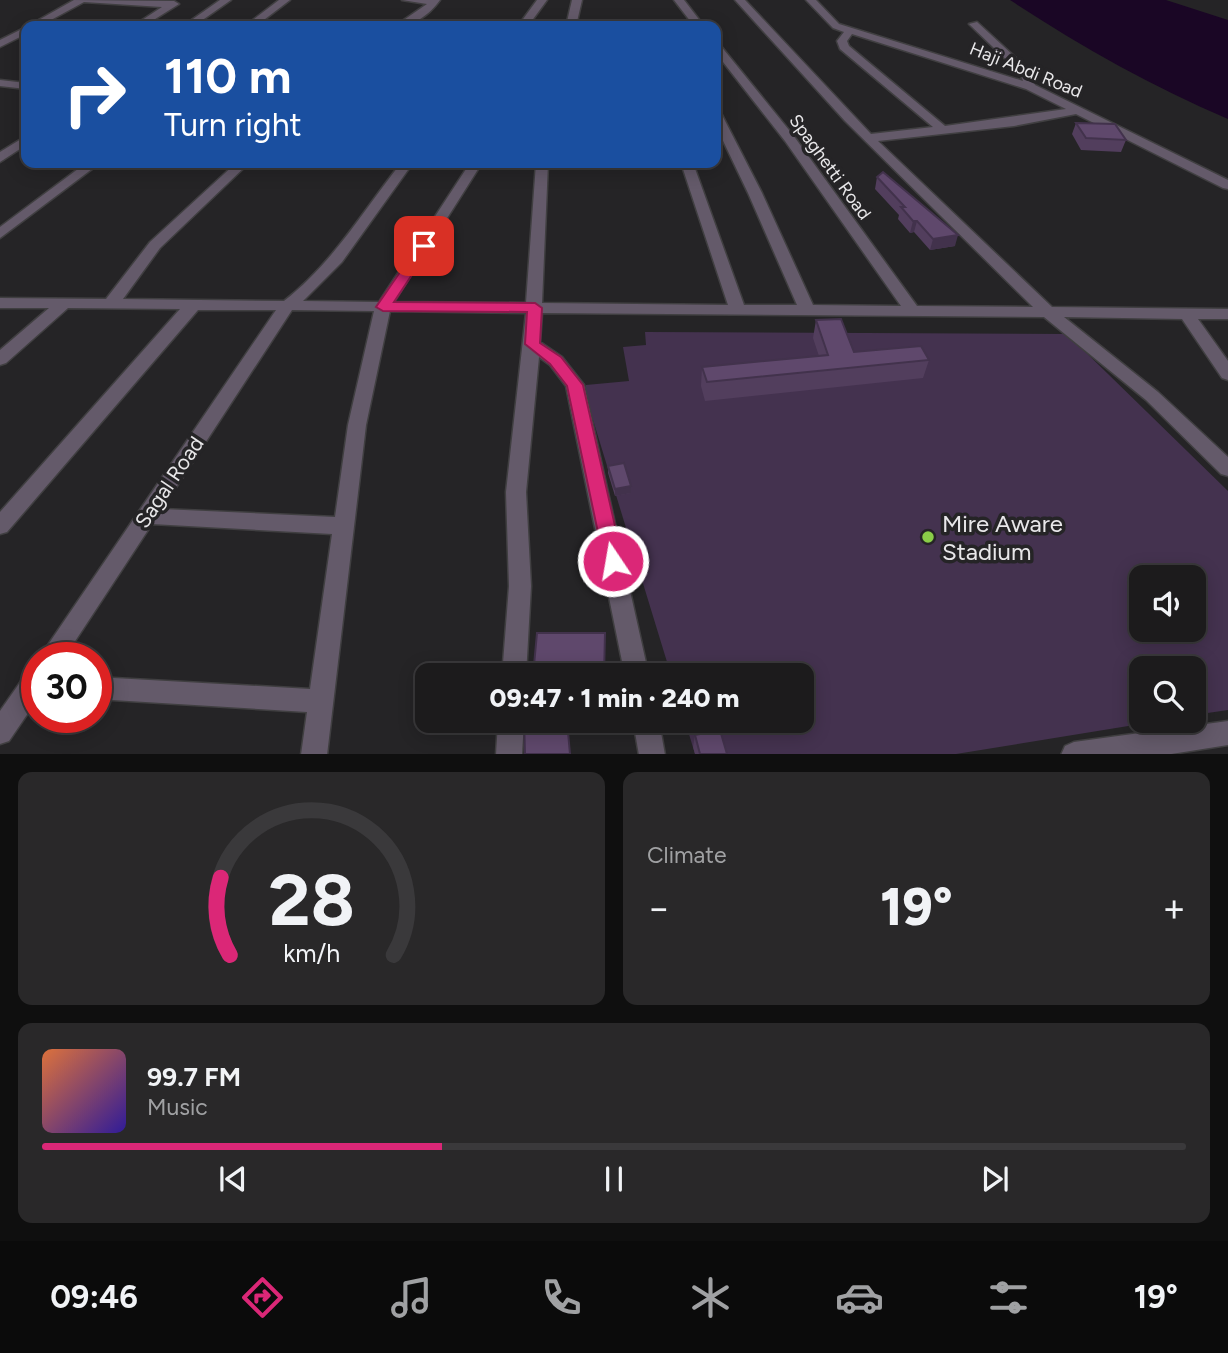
<!DOCTYPE html>
<html lang="en">
<head>
<meta charset="utf-8">
<style>
  body { margin:0; font-family:Figtree,sans-serif; background:#292829; color:#f1f3f6; height:100vh; display:flex; flex-direction:column; font-size:26px; white-space:nowrap }
  * { box-sizing:border-box; margin:0 }
  p { font-size:23px; color:#a0a1a3 }
  .icon { flex:none; width:38px; height:38px; fill:none; stroke:currentColor; stroke-width:2; stroke-linecap:round; stroke-linejoin:round }
  .map { position:relative; height:754px; overflow:hidden }
  .sheet { display:flex; flex-direction:column; gap:18px; padding:18px; background:#0f0f0f; flex:1 }
  .sheet>* { flex:none }
  .top-card { position:absolute; left:21px; top:21px; width:700px; height:147px; border-radius:14px; box-shadow:0 4px 18px #0003,0 0 0 2px #3a393b; background:#1a4fa0; color:#fff; overflow:hidden }
  .buttons { position:absolute; left:1129px; top:565px; display:grid; gap:14px }
  .buttons a { display:grid; place-items:center; width:77px; height:77px; border-radius:14px; background:#1c1b1c; box-shadow:0 4px 18px #0003,0 0 0 2px #3a393b; font-size:35px }
  .speed { position:absolute; left:21px; top:642px; display:flex; gap:14px; font-size:35px; font-weight:700; text-align:center }
  .speed>* { display:grid; place-content:center; width:91px; height:91px; border-radius:50%; background:#1c1b1c; box-shadow:0 4px 18px #0003,0 0 0 2px #3a393b; line-height:1 }
  .speed .limit { border:10px solid #d22; background:#fff; color:#111 }
  .pin { position:absolute; display:grid; place-items:center; width:60px; height:60px; color:#fff; margin:-30px; border-radius:14px; box-shadow:0 4px 10px #0006 }
  .me { position:absolute; width:77px; margin:-38px; rotate:348deg; stroke-linejoin:round; filter:drop-shadow(0 0 5px #0008) }
  .turn { display:flex; align-items:center; gap:24px; height:147px; padding:0 28px; font-size:32px }
  .turn .icon { width:91px; height:91px; stroke-width:2.5 }
  .turn b { display:block; font-size:49px; line-height:60px }
  .big { font-size:52px; font-weight:800; line-height:1.1 }
  .sheet .card { flex:1; display:flex; flex-direction:column; justify-content:center; gap:10px; min-width:0; padding:0 24px; border-radius:14px; background:#292829 }
  .sheet .dial { align-items:center; gap:0 }
  .dial svg { height:182px; overflow:visible; fill:none; stroke:#3a393b; stroke-width:7; stroke-linecap:round; text-anchor:middle }
  .dial text { fill:#f1f3f6; stroke:none }
  .song { display:flex; align-items:center; gap:21px }
  .cover { width:84px; height:84px; border-radius:10px; background:linear-gradient(135deg,hsl(20 70% 55%),hsl(250 70% 35%)) }
  .played { height:7px; border-radius:4px; background:linear-gradient(90deg,#db2777 35%,#3a393b 35%) }
  .keys { display:flex; justify-content:space-around; direction:ltr }
  .heat { display:flex; justify-content:space-between; align-items:center; font-size:38px; direction:ltr }
  .sheet .tiles { flex:1; display:grid; gap:18px; grid-template-columns:1fr 1fr }
  .card:last-child { grid-column:span 2 }
  .trip { position:absolute; left:415px; top:663px; width:399px; height:70px; border-radius:14px; background:#1c1b1c; box-shadow:0 4px 18px #0003,0 0 0 2px #3a393b; font-weight:800; line-height:70px; text-align:center }
  .tabs { display:flex; height:112px; justify-content:space-around; align-items:center; background:#0b0b0b; color:#a0a1a3 }
  .tabs .icon { width:49px; height:49px }
  .tabs .on { color:#db2777 }
  .tabs b { font-size:32px; color:#f1f3f6 }
  .map>svg:first-child { display:block }
  .green { fill:#44324f; fill-rule:evenodd }
  .water { fill:#1a0625 }
  .lines { fill:none; stroke-linecap:round; stroke-linejoin:round }
  .minor-casing { stroke:#403f41; stroke-width:3 }
  .minor { fill:#645a6a; fill-rule:evenodd }
  .wall { fill:#523e5d }
  .shaded-wall { fill:#42324c }
  .building { fill:#5f486c; stroke:#42324c; stroke-width:2 }
  .route { fill:#db2777; stroke:#8e194d; stroke-width:2 }
  .poi-dot { fill:#8ace48; stroke:#252426; stroke-width:2.5 }
  .labels { text-anchor:middle; dominant-baseline:central; stroke-width:7; stroke-linejoin:round; paint-order:stroke }
  .far-street-label { font-size:18px; fill:#e8e7e9; stroke:#252426 }
  .street-label { font-size:21px; fill:#e8e7e9; stroke:#252426 }
  .near-poi-label { font-size:24px; fill:#e8e7e9; stroke:#252426; text-anchor:start }
</style>
</head>
<body>
<div class="map">
<svg width="1228" height="755" viewBox="0 0 1228 755">
  <rect width="100%" height="100%" fill="#252426"/>
  <path class="green" d="M645 332 1067 334 1228 491V710L1194 715V668H1141V721H1159L956 754H695L685 721H802V676L671 675 586 397V385L629 381 623 347 646 345ZM1141 578H1194V630H1141Z"/>
  <path class="water" d="M1010 0H1166L1228 20V119C1151 86 1080 46 1010 0Z"/>
  <g class="lines">
    <g class="minor-casing">
      <g id="minor">
        <polygon points="74,0 174,1 179,4 144,26 133,26 162,7 84,2 40,26 28,26"/>
        <polygon points="220,0 231,0 194,26 183,26"/>
        <polygon points="279,0 290,0 256,26 245,26"/>
        <path d="M402 0H440C429 15 414 26 395 26L427 4Z"/>
        <polygon points="537,0 547,0 528,26 518,26"/>
        <polygon points="572,0 582,0 576,26 566,26"/>
        <polygon points="674,0 684,0 704,26 694,26"/>
        <path d="M735 0H745L871 134 933 127 840 49 837 41 844 32 833 28 806 0H816L839 24 1023 81 1020 73 969 24 977 22 1029 70 1035 85 1228 180V189L1223 188 1076 114 1014 126 878 141 1052 307 1228 309V319H1198L1228 361V380L1222 378 1182 319 1064 317 1158 392 1228 457V476L1221 474 1146 400 1044 317 542 313 540 342 562 357 584 385 649 676H625L566 386 550 365 539 357 526 492 531 586 526 676H502L509 586 506 492 526 313 390 311 366 425 327 755H301L307 712 96 699V677L310 689 332 534 152 524 64 658H39L276 310H198L7 532 0 534V512L180 309 68 308 6 363 0 365V350L49 308H0V298L106 299 150 242 236 163H249L160 248 123 299 284 301C333 263 363 211 401 163H413L342 262 303 301 379 302 470 163H482L394 302 526 303 536 163H548L542 303 728 305 681 163H693L744 305H797L748 193 716 126V112L722 115 762 193 813 305 901 306 785 141 716 53V44L720 45 793 135 917 306 1033 307 845 121ZM852 34 1026 89 1066 109 945 126 849 46 847 41ZM292 310 374 311 348 425 335 517 162 509Z"/>
        <polygon points="26,27 26,34 0,47 0,40"/>
        <polygon points="0,80 26,83 26,89 0,86"/>
        <polygon points="26,136 26,145 0,162 0,152"/>
        <polygon points="86,163 100,163 0,238 0,227"/>
        <polygon points="37,668 37,700 9,741 0,744 0,711 28,671"/>
        <polygon points="498,721 524,721 522,755 496,755"/>
        <polygon points="633,721 659,721 665,755 639,755"/>
        <polygon points="1228,721 1228,745 1165,755 1061,755 1065,746 1074,742"/>
      </g>
    </g>
    <use href="#minor" class="minor"/>
  </g>
  <g class="wall">
    <polygon points="1076,123 1126,140 1121,152 1081,150 1072,134"/>
    <polygon points="877,177 955,246 930,250 914,232 910,233 898,219 899,215 875,189"/>
    <polygon points="816,320 854,352 929,360 923,378 705,401 701,386 702,367 819,356 813,338"/>
    <polygon points="608,466 631,493 615,496 608,473"/>
    <polygon points="695,735 727,754 695,754 693,747"/>
  </g>
  <g class="shaded-wall">
    <polygon points="913,221 917,221 914,232 910,233"/>
    <polygon points="958,235 955,246 930,250 933,239"/>
    <polygon points="631,486 631,493 615,496 615,489"/>
  </g>
  <g class="building">
    <polygon points="1076,123 1115,124 1126,140 1086,138"/>
    <polygon points="883,172 958,235 933,239 917,221 913,221 901,207 905,207 877,177"/>
    <polygon points="841,319 854,352 921,346 929,360 707,382 702,367 828,355 816,320"/>
    <polygon points="624,463 631,486 615,489 608,466"/>
    <polygon points="537,633 605,633 604,676 533,676"/>
    <polygon points="524,721 567,721 570,754 525,754"/>
    <polygon points="720,730 727,754 700,754 695,735"/>
  </g>
  <polygon class="route" points="424,242 431,246 394,302 535,303 542,308 540,343 561,357 583,385 623,561 620,566 613,569 606,566 604,561 567,386 550,364 525,344 527,312 383,311 376,307 420,243"/>
  <circle class="poi-dot" cx="928" cy="537" r="7"/>
  <g class="labels">
    <g class="far-street-label">
      <text transform="translate(1026 70) rotate(22)">Haji Abdi Road</text>
      <text transform="translate(830 167) rotate(54)">Spaghetti Road</text>
    </g>
    <g class="street-label">
      <text transform="translate(169 482) rotate(-56)">Sagal Road</text>
    </g>
    <g class="near-poi-label">
      <text x="942" y="523">Mire Aware<tspan x="942" dy="28">Stadium</tspan></text>
    </g>
  </g>
</svg>
<div class="buttons">
<a><svg class="icon" aria-label="sound" viewBox="0 0 24 24"><path d="M4 9h4l5-4v14l-5-4H4zM17 9q2 3 0 6"/></svg></a>
<a><svg class="icon" aria-label="search" viewBox="0 0 24 24"><circle cx="10" cy="10" r="6"/><path d="M15 15l6 6"/></svg></a>
</div>
<div class="speed"><div class="limit">30</div></div>
<div class="pin" style="left:424px;top:246px;background:#d93025"><svg class="icon" aria-label="arrive" viewBox="0 0 24 24"><path d="M6 21V4h12l-3 4 3 4H6"/></svg></div>
<svg class="me" style="left:613px;top:561px" viewBox="-20 -20 40 40"><circle r="17" fill="#db2777" stroke="#fff" stroke-width="3"/><path d="M0-11L8 9 0 5-8 9z" fill="#fff"/></svg>
<div class="trip">09:47 · 1 min · 240 m</div>
<div class="top-card">
<div class="turn"><svg class="icon" aria-label="right" viewBox="0 0 24 24"><path d="M7 20v-9h11M14 6l5 5-5 5"/></svg><div><b>110 m</b>Turn right</div></div>
</div>
</div>
<section class="sheet">
<div class="tiles">
<div class="card dial"><svg viewBox="0 0 100 80">
<path d="M14 69A42 42 0 1 1 86 69"/>
<path d="M14 69A42 42 0 0 1 10 35" stroke="#db2777"/>
<text x="50" y="56" font-size="32" font-weight="700">28</text>
<text x="50" y="72" font-size="11">km/h</text>
</svg></div>
<div class="card"><p>Climate</p>
<div class="heat"><a>−</a><b class="big">19°</b><a>+</a></div>
</div>
<div class="card">
<div class="song"><i class="cover"></i><div><b>99.7 FM</b><p>Music</p></div></div>
<div class="played"></div>
<div class="keys"><svg class="icon" aria-label="previous" viewBox="0 0 24 24"><path d="M18 5L8 12l10 7zM5 5v14"/></svg><svg class="icon" aria-label="pause" viewBox="0 0 24 24"><path d="M8 5v14M16 5v14"/></svg><svg class="icon" aria-label="next" viewBox="0 0 24 24"><path d="M6 5l10 7-10 7zM19 5v14"/></svg></div>
</div>
</div>
</section>
<nav class="tabs">
<b>09:46</b>
<svg class="icon on" aria-label="directions" viewBox="0 0 24 24"><path d="M12 3l9 9-9 9-9-9zM9 14v-3h6M13 9l2 2-2 2"/></svg>
<svg class="icon" aria-label="music" viewBox="0 0 24 24"><path d="M9 18V5l10-2v13"/><circle cx="6" cy="18" r="3"/><circle cx="16" cy="16" r="3"/></svg>
<svg class="icon" aria-label="phone" viewBox="0 0 24 24"><path d="M5 4h4l2 5-3 2q2 4 5 5l2-3 5 2v4C11 20 4 13 5 4z"/></svg>
<svg class="icon" aria-label="climate" viewBox="0 0 24 24"><path d="M12 3v18M4 7l16 10M4 17L20 7"/></svg>
<svg class="icon" aria-label="car" viewBox="0 0 24 24"><path d="M5 17H2v-5l4-1 3-4h7l3 4 3 1v5h-3M9 17h6M6 11h13"/><circle cx="7" cy="17" r="2"/><circle cx="17" cy="17" r="2"/></svg>
<svg class="icon" aria-label="filters" viewBox="0 0 24 24"><path d="M4 7h16M4 17h16"/><circle cx="9" cy="7" r="2"/><circle cx="15" cy="17" r="2"/></svg>
<b>19°</b>
</nav>
</body>
</html>
